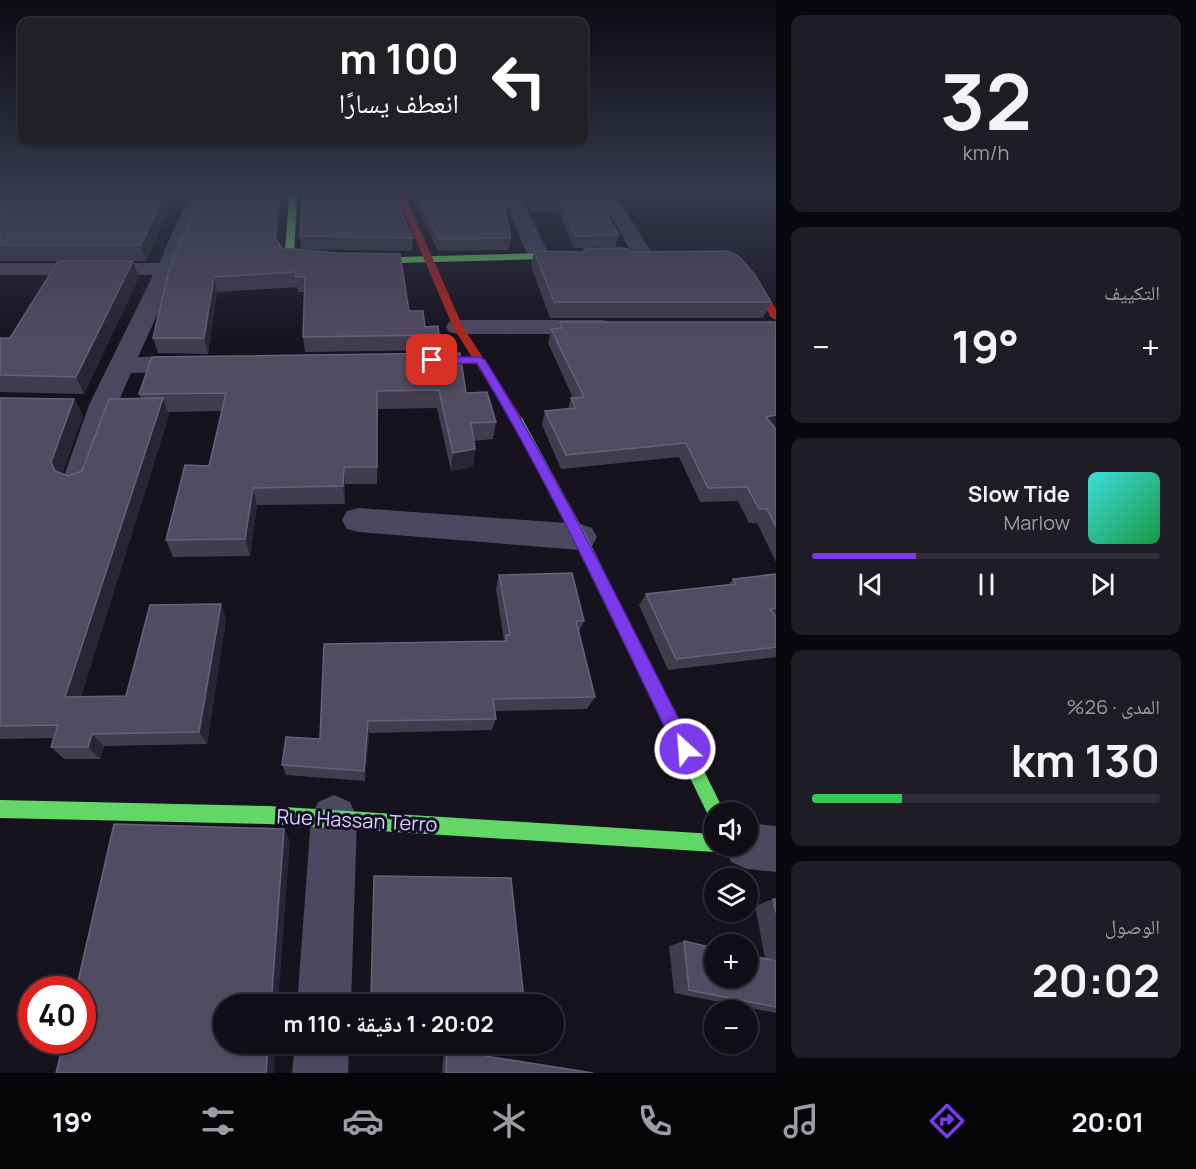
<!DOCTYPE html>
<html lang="ar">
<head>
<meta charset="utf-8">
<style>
  body { margin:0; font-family:Manrope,"Noto Naskh Arabic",sans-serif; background:#1e1c24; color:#f1f3f6; direction:rtl; height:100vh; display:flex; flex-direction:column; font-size:22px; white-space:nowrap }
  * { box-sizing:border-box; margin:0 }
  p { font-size:20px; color:#9c9ca1 }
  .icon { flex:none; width:33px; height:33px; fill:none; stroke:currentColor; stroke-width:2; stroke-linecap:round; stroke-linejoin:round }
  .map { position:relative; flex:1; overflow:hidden; direction:ltr }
  .panel { display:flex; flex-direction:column; gap:15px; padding:15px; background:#09080d; width:420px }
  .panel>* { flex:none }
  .banner { position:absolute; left:18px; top:18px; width:570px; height:126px; border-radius:12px; box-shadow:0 2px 4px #0004,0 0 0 2px #302e36; direction:rtl; background:#202124; color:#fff; overflow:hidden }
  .buttons { position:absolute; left:704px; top:802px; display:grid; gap:12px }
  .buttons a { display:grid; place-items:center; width:54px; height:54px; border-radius:50%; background:#100e17; box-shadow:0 2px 4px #0004,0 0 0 2px #302e36; font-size:30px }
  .speed { position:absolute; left:18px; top:976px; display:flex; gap:12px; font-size:30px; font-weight:700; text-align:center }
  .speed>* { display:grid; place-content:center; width:78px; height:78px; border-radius:50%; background:#100e17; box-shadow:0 2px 4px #0004,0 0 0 2px #302e36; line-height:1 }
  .speed .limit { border:9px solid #d22; background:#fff; color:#111 }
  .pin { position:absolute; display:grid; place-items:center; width:51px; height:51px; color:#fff; margin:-26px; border-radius:12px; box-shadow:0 3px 9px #0006 }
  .me { position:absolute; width:66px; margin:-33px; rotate:334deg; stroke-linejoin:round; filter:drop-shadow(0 0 4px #0008) }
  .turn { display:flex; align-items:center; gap:21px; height:126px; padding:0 30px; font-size:27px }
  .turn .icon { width:78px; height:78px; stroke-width:2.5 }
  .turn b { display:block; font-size:42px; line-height:51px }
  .big { font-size:45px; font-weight:700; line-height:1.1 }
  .panel .widget { flex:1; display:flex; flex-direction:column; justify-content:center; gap:9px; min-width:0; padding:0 21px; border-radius:12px; background:#1e1c24 }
  .panel .dial { align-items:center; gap:0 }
  .dial b { font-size:78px; line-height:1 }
  .song { display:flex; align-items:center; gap:18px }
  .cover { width:72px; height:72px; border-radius:9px; background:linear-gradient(135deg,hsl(180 70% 55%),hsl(140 70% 35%)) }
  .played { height:6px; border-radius:3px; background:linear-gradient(90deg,#7c3aed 30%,#302e36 30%) }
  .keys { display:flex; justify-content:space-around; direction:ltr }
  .heat { display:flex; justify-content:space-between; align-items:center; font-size:33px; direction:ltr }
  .charge { height:9px; border-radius:4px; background:linear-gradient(90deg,#34c759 26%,#302e36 0) }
  .trip { position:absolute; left:213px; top:994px; width:351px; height:60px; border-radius:30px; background:#100e17; box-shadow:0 2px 4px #0004,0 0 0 2px #302e36; font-weight:700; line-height:60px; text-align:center; direction:rtl }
  .dock { display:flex; height:96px; justify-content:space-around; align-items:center; background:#060609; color:#9c9ca1 }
  .dock .icon { width:42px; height:42px }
  .dock .on { color:#7c3aed }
  .dock b { font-size:27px; color:#f1f3f6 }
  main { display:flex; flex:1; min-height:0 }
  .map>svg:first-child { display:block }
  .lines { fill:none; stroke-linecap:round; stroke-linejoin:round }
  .street { fill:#4c4860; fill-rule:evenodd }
  .fast { fill:#63d668; fill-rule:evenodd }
  .jam { fill:#b3261e; fill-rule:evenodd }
  .wall { fill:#423c4f }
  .shaded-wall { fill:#292534 }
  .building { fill:#524c62; stroke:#68617b; stroke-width:1.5 }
  .route { fill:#7c3aed; stroke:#51269a; stroke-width:1.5 }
  .labels { text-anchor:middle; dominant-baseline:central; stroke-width:6; stroke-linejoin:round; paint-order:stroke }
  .near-street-label { font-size:20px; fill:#dcd2ff; stroke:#140d25 }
</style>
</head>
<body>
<main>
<section class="panel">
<div class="widget dial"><b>32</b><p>km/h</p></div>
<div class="widget"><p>التكييف</p>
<div class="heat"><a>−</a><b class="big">19°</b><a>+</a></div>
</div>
<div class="widget">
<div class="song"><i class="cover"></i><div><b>Slow Tide</b><p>Marlow</p></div></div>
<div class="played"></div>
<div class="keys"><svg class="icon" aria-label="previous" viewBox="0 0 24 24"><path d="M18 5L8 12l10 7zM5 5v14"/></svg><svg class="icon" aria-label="pause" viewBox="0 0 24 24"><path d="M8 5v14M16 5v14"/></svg><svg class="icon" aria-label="next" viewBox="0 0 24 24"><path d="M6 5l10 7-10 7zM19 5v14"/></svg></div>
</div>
<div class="widget"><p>المدى · 26%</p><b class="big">130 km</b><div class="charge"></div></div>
<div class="widget"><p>الوصول</p><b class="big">20:02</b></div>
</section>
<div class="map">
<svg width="776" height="1073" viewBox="0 0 776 1073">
  <rect width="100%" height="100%" fill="#16131f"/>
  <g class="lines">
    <g class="street">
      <polygon points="191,191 209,191 178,269 138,357 194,356 203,359 207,364 203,369 194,372 131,373 117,405 93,479 89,487 78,490 67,487 63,479 89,405 153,275 0,275 0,263 159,263"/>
      <polygon points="504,191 517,191 520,195 550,256 546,260 539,262 532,260 528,256 502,195"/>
      <polygon points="596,191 614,191 653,255 650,259 643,261 636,259"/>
      <polygon points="458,320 603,320 612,322 615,327 612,332 603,334 458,334 449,332 446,327 449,322"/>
      <polygon points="358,508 580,524 592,528 597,537 592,546 580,550 358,532 347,529 342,520 347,511"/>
      <polygon points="334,795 350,802 357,818 351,1005 297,1005 311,818 318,802"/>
      <polygon points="747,823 776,826 776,872 747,869 731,862 724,846 747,846"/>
      <polygon points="295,1044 349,1044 348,1073 292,1073"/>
    </g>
    <g class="fast">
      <polygon points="293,194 297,196 294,255 399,257 579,252 583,255 579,258 399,263 291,260 288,259 285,252 289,196"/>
      <polygon points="516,414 522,418 587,537 725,813 714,813 714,821 710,819 573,537 510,418"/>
      <polygon points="0,800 268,806 714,834 714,846 722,846 721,850 714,852 268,824 0,818"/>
    </g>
    <g class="jam">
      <polygon points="395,191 403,191 463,327 522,418 520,421 512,421 453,327"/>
      <polygon points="745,265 748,266 776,309 776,320 771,317 741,268"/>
    </g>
  </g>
  <g class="wall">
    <polygon points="0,191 174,191 175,196 146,261 0,261"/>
    <polygon points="279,191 280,191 281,199 278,242 282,248 409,311 425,327 439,335 438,350 305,352 303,337 304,292 298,292 297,287 217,292 208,354 158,353 153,338"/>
    <polygon points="410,191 504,191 509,201 507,212 505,212 511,238 509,250 438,251"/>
    <polygon points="520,191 594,191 619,235 615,247 574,248 558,211 531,212"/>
    <polygon points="300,236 413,238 412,251 301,249"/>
    <polygon points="584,249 630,252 771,302 763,318 550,318 531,266 534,251 584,252"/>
    <polygon points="139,277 84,394 0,392 0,338 10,338"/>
    <polygon points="560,322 775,428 776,429 776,562 757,523 749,523 738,501 700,502 679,457 561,469 542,425 545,411 568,409 571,398 573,398 548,343 551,329 559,328"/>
    <polygon points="152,357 466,393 496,422 493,439 474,441 475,449 473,467 451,471 437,408 378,409 377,484 345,484 345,504 257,505 250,556 173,557 166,540 209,466 222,411 168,412 169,415 81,696 126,696 221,604 226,619 207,744 104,746 100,759 64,759 51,747 54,738 0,739 0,398 74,399 83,416 62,474 68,476 82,471 141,398 139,394"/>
    <polygon points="776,574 776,657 668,670 639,605 646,594 729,584 733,579"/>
    <polygon points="499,575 584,621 579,632 595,697 587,709 495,711 496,719 492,730 369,733 365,781 286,775 282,765 320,739 504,641 496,589"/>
    <polygon points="773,899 776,899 776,1014 776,1013 674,993 669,946 684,941 765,958 755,906"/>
    <polygon points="371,997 524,1000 516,1003 372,999"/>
    <polygon points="444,1050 593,1073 442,1073"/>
  </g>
  <g class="shaded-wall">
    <polygon points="166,191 174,191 175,196 146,261 141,245"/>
    <polygon points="279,191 280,191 281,199 277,252 275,237"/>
    <polygon points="133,261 139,277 84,394 76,377"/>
    <polygon points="214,277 217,292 208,354 204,338"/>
    <polygon points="163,398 169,415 77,710 65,697"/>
    <polygon points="74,399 83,416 61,478 55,471 51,462"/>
    <polygon points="776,415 776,427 757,431 766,417"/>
    <polygon points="475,449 473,467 451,471 453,453"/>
    <polygon points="344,467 345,484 345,504 343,486"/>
    <polygon points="253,488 257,505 250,556 245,539"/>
    <polygon points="221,604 226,619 207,744 199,732"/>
    <polygon points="368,721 369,733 365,781 364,771"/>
    <polygon points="92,734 104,746 100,759 88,747"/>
    <polygon points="284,829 290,841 278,1005 271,1005"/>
    <polygon points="268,1044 276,1044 274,1073 266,1073"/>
  </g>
  <g class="building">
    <polygon points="0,191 166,191 141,245 0,245"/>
    <polygon points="203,191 279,191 275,237 282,248 337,253 400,254 409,311 423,311 425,327 438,326 439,335 303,337 305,277 296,277 296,272 214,277 204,338 153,338 169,270"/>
    <polygon points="303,191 392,191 413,238 300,236"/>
    <polygon points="416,191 504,191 509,201 503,201 511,238 439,239"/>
    <polygon points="528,191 594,191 619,235 576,236 560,200 533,200"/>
    <polygon points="621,248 628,249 630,252 728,251 740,257 755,275 771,302 554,302 534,251 585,252 584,249"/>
    <polygon points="58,261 133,261 76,377 0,375 0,338 10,338"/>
    <polygon points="560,322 776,322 776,415 766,417 776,429 776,527 767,509 759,509 747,487 708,488 686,443 566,455 545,411 576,408 571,398 584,397 551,329 562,328"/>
    <polygon points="460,353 466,393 487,392 496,422 471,423 475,449 453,453 439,390 377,391 377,467 344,467 343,486 253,488 245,539 166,540 185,465 209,466 226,393 139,394 152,357"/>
    <polygon points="0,398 74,399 51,462 55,471 68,476 82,471 109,399 163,398 65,697 126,696 150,605 221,604 199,732 92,734 88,747 51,747 58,725 0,726"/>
    <polygon points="572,573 584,621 576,621 595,697 493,699 496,719 368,721 364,771 282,765 286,737 320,739 324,644 507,641 506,635 510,635 499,575"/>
    <polygon points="776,574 776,608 770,609 776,617 776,647 676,659 646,594 736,584 733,579"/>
    <polygon points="114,824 284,829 271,1005 224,1005 224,1044 268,1044 266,1073 56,1073 64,1041 82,1041 82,990 76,990"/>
    <polygon points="374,876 511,878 524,1000 371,997"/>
    <polygon points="773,899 776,899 776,913"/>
    <polygon points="684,941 714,948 714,978 747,978 747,955 776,961 776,1007 689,990"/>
    <polygon points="447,1050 593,1073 446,1073"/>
  </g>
  <linearGradient id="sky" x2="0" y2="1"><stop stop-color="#0c0a11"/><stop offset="0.56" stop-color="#36394d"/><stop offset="1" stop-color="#36394d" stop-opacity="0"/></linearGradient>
  <rect width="776" height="341" fill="url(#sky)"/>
  <path class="route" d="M480 357 485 360C562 483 625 614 691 743L693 749 691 755 685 758 678 755C614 623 553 489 477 363L432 364 427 360 432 357Z"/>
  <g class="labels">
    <g class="near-street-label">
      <text transform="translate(357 820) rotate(3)">Rue Hassan Terro</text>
    </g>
  </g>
</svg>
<div class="buttons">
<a><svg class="icon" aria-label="sound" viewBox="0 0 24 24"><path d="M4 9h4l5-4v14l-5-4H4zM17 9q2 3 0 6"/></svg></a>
<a><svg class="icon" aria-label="layers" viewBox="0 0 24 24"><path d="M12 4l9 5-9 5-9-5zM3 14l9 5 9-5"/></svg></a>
<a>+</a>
<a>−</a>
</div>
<div class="speed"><div class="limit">40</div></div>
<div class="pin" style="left:432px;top:360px;background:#d93025"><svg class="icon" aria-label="arrive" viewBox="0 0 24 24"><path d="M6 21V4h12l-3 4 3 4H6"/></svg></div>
<svg class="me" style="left:685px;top:749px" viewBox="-20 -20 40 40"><circle r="17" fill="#7c3aed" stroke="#fff" stroke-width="3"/><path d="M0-11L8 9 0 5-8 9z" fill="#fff"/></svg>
<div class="trip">20:02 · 1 دقيقة · 110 m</div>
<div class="banner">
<div class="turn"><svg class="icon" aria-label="left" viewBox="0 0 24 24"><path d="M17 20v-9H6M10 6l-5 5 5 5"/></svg><div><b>100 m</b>انعطف يسارًا</div></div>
</div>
</div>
</main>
<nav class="dock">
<b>20:01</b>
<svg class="icon on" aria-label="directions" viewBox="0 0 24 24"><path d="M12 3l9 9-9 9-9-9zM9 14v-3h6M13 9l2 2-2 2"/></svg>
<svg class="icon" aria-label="music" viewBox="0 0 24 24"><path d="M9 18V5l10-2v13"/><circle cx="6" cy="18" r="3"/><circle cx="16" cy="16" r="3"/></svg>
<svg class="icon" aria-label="phone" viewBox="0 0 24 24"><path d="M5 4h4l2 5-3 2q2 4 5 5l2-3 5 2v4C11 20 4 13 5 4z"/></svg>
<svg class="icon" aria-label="climate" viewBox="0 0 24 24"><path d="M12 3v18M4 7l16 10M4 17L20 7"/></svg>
<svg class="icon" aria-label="car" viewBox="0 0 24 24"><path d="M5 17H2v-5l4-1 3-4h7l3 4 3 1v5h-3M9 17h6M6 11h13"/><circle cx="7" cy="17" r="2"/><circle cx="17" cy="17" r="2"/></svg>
<svg class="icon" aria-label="filters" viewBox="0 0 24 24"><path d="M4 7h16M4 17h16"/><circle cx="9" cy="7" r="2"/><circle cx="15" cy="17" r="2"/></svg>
<b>19°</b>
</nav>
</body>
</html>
